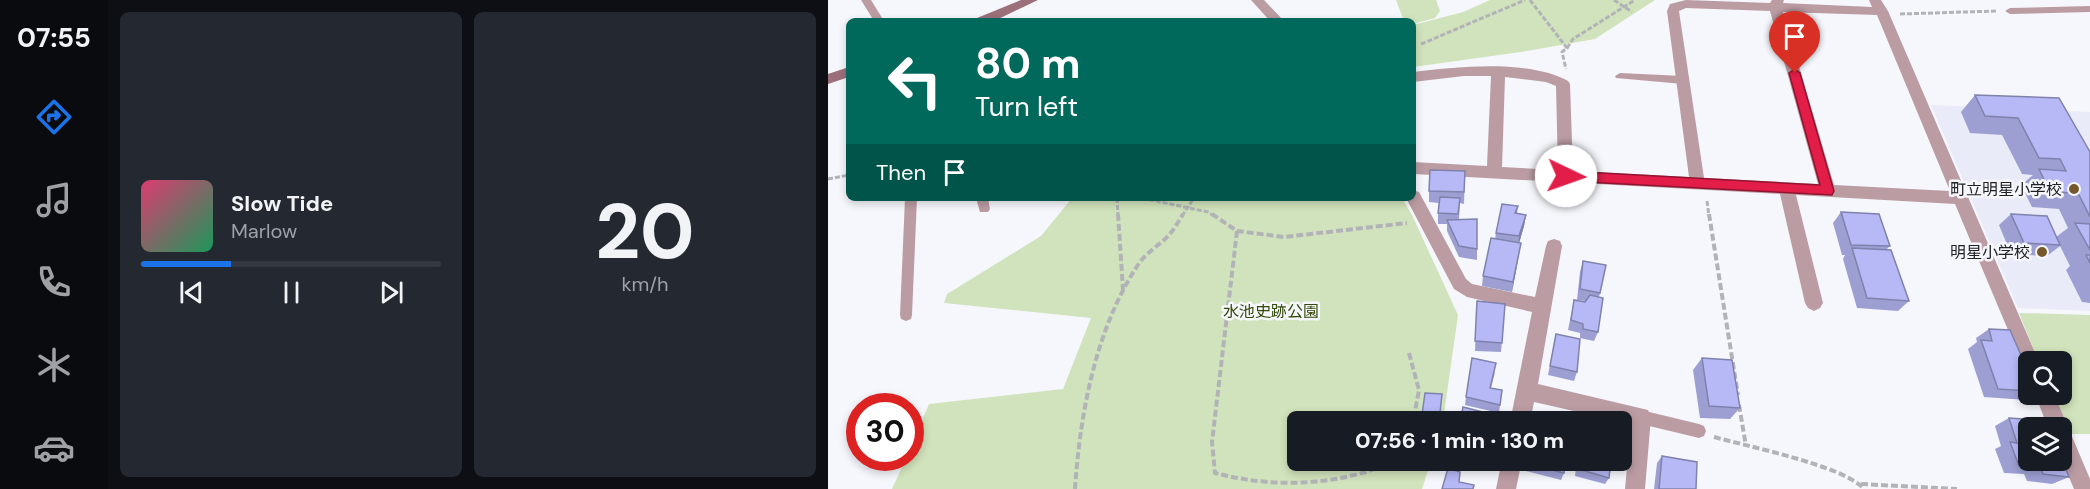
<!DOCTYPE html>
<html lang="en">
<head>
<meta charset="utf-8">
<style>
  body { margin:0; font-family:"DM Sans","Noto Sans JP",sans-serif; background:#242831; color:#f1f3f6; height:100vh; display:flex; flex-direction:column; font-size:22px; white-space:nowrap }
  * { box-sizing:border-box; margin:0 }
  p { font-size:20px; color:#9ea1a6 }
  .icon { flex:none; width:33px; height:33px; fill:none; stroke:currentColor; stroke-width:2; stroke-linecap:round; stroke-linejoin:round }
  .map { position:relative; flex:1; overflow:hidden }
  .details { display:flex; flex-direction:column; gap:12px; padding:12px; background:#0d0f14; width:720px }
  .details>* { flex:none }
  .top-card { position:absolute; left:18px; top:18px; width:570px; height:183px; border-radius:9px; box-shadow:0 3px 9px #0003; background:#00695c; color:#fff; overflow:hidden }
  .controls { position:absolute; left:1190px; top:351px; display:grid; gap:12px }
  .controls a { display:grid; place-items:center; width:54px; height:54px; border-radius:9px; background:#171b24; box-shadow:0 3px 9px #0003; font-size:30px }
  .speed { position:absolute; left:18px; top:393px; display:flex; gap:12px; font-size:30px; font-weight:700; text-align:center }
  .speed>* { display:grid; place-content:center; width:78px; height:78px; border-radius:50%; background:#171b24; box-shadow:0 3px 9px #0003; line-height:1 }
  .speed .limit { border:9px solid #d22; background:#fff; color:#111 }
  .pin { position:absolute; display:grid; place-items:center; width:51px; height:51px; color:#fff; margin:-62px -26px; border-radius:50% 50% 50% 0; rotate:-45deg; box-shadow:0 0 6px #0007 }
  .pin .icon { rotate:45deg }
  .me { position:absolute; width:66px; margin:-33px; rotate:93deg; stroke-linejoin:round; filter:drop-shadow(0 0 4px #0008) }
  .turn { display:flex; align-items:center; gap:21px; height:126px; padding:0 30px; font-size:27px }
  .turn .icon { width:78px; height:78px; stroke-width:2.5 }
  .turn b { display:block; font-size:42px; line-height:51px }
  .then { display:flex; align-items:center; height:57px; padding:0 30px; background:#0003; gap:12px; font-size:22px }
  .details .tile { flex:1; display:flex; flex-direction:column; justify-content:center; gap:9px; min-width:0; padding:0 21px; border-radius:9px; background:#242831 }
  .details .dial { align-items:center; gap:0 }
  .dial b { font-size:78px; line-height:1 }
  .song { display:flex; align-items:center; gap:18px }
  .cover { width:72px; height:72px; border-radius:9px; background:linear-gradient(135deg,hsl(340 70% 55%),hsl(150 70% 35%)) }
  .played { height:6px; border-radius:3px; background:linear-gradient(90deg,#1a73e8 30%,#363941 30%) }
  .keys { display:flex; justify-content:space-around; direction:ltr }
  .details .tiles { flex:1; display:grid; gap:12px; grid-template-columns:repeat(2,1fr) }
  .trip { position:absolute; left:459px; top:411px; width:345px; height:60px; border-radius:9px; background:#171b24; box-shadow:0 3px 9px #0003; font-weight:800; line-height:60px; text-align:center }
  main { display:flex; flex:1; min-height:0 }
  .dock { display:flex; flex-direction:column; width:108px; justify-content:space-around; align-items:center; background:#090b0e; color:#9ea1a6 }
  .dock .icon { width:42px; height:42px }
  .dock .active { color:#1a73e8 }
  .dock b { font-size:27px; color:#f1f3f6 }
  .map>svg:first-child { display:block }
  .built { fill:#eaebf8 }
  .green { fill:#d1e3bc }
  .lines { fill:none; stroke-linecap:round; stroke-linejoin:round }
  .path-far1 { stroke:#b2b3b7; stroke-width:3; stroke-dasharray:5 2; stroke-linecap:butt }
  .path { stroke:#b2b3b7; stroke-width:4; stroke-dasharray:7 3; stroke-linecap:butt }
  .service { fill:#bb9ca3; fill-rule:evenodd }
  .minor { fill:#bb9ca3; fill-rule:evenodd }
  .secondary { fill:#9c707a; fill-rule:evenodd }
  .wall { fill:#9d9fd3 }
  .shaded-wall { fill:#7f82ac }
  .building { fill:#b6b9f5; stroke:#7f82ac; stroke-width:1.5 }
  .route { fill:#e11d48; stroke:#92132f; stroke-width:1.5 }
  .poi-dot { fill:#75582c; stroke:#f6f7fc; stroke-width:2 }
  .labels { text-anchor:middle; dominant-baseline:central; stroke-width:5; stroke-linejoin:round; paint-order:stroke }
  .poi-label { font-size:16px; fill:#212123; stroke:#f6f7fc; text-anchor:end }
  .park-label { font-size:16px; fill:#334907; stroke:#f6f7fc }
</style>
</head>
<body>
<main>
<nav class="dock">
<b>07:55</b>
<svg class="icon active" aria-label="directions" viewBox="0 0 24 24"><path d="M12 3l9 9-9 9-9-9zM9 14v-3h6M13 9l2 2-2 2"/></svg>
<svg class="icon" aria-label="music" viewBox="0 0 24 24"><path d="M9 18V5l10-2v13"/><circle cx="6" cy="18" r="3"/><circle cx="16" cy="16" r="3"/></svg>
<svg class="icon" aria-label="phone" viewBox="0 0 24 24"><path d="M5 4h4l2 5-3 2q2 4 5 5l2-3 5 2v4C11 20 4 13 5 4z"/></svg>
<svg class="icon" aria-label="climate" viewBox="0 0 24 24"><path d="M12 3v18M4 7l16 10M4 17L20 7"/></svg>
<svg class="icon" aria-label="car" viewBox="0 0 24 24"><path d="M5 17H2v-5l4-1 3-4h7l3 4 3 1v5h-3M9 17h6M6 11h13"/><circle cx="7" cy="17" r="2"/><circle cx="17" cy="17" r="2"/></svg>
</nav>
<section class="details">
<div class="tiles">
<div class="tile">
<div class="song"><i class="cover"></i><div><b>Slow Tide</b><p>Marlow</p></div></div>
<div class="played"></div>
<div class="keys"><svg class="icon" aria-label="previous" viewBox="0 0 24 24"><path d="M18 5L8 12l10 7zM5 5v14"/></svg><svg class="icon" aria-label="pause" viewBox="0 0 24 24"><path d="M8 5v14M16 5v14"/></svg><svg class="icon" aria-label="next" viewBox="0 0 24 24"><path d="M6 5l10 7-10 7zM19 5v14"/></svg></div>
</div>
<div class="tile dial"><b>20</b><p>km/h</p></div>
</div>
</section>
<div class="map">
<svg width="1262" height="489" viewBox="0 0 1262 489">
  <rect width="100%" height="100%" fill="#f6f7fc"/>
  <polygon class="built" points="1103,105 1262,112 1262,311 1190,308"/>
  <g class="green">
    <polygon points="568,0 608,0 612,11 607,18 585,24 585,21 576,21"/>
    <polygon points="662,0 827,0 767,39 699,51 585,67 585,25 635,12"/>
    <polygon points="244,198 574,198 584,215 630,315 615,421 470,422 470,460 603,461 594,489 64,489 78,458 82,458 83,446 101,404 235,389 263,318 116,303 119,294 213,236"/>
    <polygon points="1191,313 1262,315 1262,434 1240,434 1224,395 1233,394 1233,362 1210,361"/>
  </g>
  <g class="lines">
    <g class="path-far1">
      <polyline points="702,0 739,48 734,52 738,69"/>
      <polyline points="786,0 804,12"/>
      <polyline points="1072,14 1169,11"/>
      <polyline points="593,44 697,0"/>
      <polyline points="739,48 745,39 807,0"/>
      <polyline points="0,179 21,175"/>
      <polyline points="289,198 290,216"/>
      <polyline points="314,198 380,212 386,216"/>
      <polyline points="879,201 881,216"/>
      <polyline points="354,216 366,198"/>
    </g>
    <g class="path">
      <polyline points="290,214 295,290"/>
      <polyline points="384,214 409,231 456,237 579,223"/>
      <polyline points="881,214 910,395"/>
      <path d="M409 231 384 442 387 473C448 489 512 486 570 460"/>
      <polyline points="581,353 591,390 585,422"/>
      <polyline points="911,405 918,446"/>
      <path d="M886 437C918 446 1017 466 1036 489"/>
      <polyline points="1033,484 1129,489"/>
      <path d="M247 489C252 413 268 326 312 262 319 253 328 247 336 240 344 233 349 224 355 214"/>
    </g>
    <g class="service">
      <polygon points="33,0 43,0 56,21 46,21"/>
      <polygon points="1262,6 1262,12 1182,14 1177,11 1182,8"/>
      <polygon points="792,73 855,76 860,80 855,84 788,78 787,76"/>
      <polygon points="77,198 89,198 84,315 83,319 78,321 73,319 72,315"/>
      <polygon points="148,198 160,198 162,209 160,212 152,212"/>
      <polygon points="813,410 871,424 876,426 878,431 876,436 871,438 813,424 808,422 806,417 808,412"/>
    </g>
    <g class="minor">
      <polygon points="423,0 436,0 456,21 442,21"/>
      <path d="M858 0 942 3 944 0H956L955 3 1044 7 1041 0H1053L1060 11 1211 362H1200V370L1196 368 1127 204 968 195 995 303 992 308 986 311 980 308 977 303 952 194 585 174V162L659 166 663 76H636L585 82V72C628 67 701 59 740 81L742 84 745 171 861 177 839 11 842 4ZM858 8 942 11 990 184 876 178 851 11ZM955 12 1049 15 1122 191 1006 185ZM677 77 718 82 728 86 730 170 674 167Z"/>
      <polygon points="585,190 591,192 638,279 644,284 707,297 718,246 720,241 726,239 732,241 734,246 710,384 820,410 823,417 817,489 797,489 803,424 706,402 702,422 682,422 704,312 639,297 626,289 578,198 585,198"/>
      <polygon points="1207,394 1226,394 1262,479 1262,489 1246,489 1233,458 1233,428 1220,428"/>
      <polygon points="674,460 694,460 688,489 668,489"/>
    </g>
    <g class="secondary">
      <polygon points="193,0 210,0 166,21 148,21 149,18"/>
      <polygon points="21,67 21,77 0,84 0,74"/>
    </g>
  </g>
  <g class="wall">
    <polygon points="1147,95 1262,152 1262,303 1254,302 1238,270 1242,266 1232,246 1219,256 1183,254 1171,225 1183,214 1228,237 1240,228 1231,209 1204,207 1193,185 1205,175 1194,174 1174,135 1142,133 1133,112"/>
    <polygon points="637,171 636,204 632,203 631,219 649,219 649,260 631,257 619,231 619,224 610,224 610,213 611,203 601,202 601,191"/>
    <polygon points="690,206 689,213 698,215 696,226 691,243 691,254 684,292 654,286 655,276 667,239 668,233"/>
    <polygon points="1013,212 1062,246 1058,250 1081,301 1070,311 1029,308 1015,259 1017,255 1014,255 1005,223"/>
    <polygon points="755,261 772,293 771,297 770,332 766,341 752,338 752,333 740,330 746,300 757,302 758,301 749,300 752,272"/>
    <polygon points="649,301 677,304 673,352 647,351"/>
    <polygon points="1161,329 1199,369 1200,370 1200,394 1208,394 1198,400 1156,397 1140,349 1149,342 1148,338"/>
    <polygon points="728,334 749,372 746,381 720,375"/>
    <polygon points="874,358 912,408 902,419 872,418 865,370"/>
    <polygon points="667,372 663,388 674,390 671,413 637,405 638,397"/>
    <polygon points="1181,418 1200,428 1241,477 1224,484 1199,481 1196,474 1176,473 1167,449 1173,446 1167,426"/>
    <polygon points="834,456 868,489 826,489 829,463"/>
    <polygon points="639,460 649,460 648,463"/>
    <polygon points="699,460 738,460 736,473 733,480 698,471"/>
    <polygon points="749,460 783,460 781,478 777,484 747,476"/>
  </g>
  <g class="shaded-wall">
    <polygon points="698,215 696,226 690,247 691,236"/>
    <polygon points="693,243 691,254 684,292 685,282"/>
  </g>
  <g class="building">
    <polygon points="1147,95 1231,98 1262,152 1262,217 1250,193 1222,192 1211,169 1238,171 1232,159 1211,158 1190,118 1157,116"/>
    <polygon points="602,170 637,171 636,192 601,191"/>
    <polygon points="612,197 632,198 630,214 610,213"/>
    <polygon points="674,204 690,206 687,213 698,215 691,236 668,233"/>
    <polygon points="1013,212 1051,214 1062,246 1023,245"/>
    <polygon points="1183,214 1219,216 1232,245 1196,243"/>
    <polygon points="649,219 649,249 631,246 619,220"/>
    <polygon points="1247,223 1262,224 1262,250"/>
    <polygon points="663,238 693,243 685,282 655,276"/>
    <polygon points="1024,248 1063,250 1081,301 1039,298"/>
    <polygon points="1258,255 1262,255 1262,263"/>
    <polygon points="755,261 778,265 772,293 752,289"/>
    <polygon points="762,295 775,298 770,332 755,329 755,324 743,320 746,300 757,302"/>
    <polygon points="649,301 677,304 674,343 647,341"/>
    <polygon points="1161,329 1182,330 1199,369 1200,370 1200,391 1170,389 1153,340 1164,341"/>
    <polygon points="728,334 752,339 749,372 722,366"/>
    <polygon points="644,358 668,363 662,388 674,390 672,405 638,397"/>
    <polygon points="874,358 904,360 912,408 881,406"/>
    <polygon points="597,393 614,394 611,422 593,422"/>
    <polygon points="635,407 659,413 657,422 632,422"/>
    <polygon points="1181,418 1210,420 1213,428 1200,428 1200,460 1233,460 1233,457 1241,477 1215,474 1212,467 1191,466 1182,442 1189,443"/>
    <polygon points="834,456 869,462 868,489 831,489"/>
    <polygon points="700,460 738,460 736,473 700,464"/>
    <polygon points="751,460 783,460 781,478 750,469"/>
    <polygon points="620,468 632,472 631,482 646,485 645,489 614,489"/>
  </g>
  <polygon class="route" points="967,69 972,73 1006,191 1004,195 738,181 731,176 738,171 992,185 961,73"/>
  <g class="poi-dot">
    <circle cx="1246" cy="189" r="6"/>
    <circle cx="1214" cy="252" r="6"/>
  </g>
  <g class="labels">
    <g class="poi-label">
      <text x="1234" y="189">町立明星小学校</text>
      <text x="1202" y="252">明星小学校</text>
    </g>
    <g class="park-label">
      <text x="443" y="311">水池史跡公園</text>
    </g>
  </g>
</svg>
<div class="controls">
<a><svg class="icon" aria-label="search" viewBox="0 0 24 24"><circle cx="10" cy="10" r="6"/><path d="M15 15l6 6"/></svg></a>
<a><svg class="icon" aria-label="layers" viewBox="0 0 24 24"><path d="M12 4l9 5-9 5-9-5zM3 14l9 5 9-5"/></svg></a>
</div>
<div class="speed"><div class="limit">30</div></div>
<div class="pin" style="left:967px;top:73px;background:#d93025"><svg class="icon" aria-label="arrive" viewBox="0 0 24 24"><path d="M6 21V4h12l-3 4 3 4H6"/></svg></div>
<svg class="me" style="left:738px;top:176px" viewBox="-20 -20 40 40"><circle r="19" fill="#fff"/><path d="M0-13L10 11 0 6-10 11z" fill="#e11d48"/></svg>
<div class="trip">07:56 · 1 min · 130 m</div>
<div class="top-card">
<div class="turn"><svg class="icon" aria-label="left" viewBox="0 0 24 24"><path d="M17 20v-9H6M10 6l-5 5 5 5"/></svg><div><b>80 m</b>Turn left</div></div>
<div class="then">Then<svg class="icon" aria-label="arrive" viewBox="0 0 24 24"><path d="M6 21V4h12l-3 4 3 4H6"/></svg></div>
</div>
</div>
</main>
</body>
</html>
